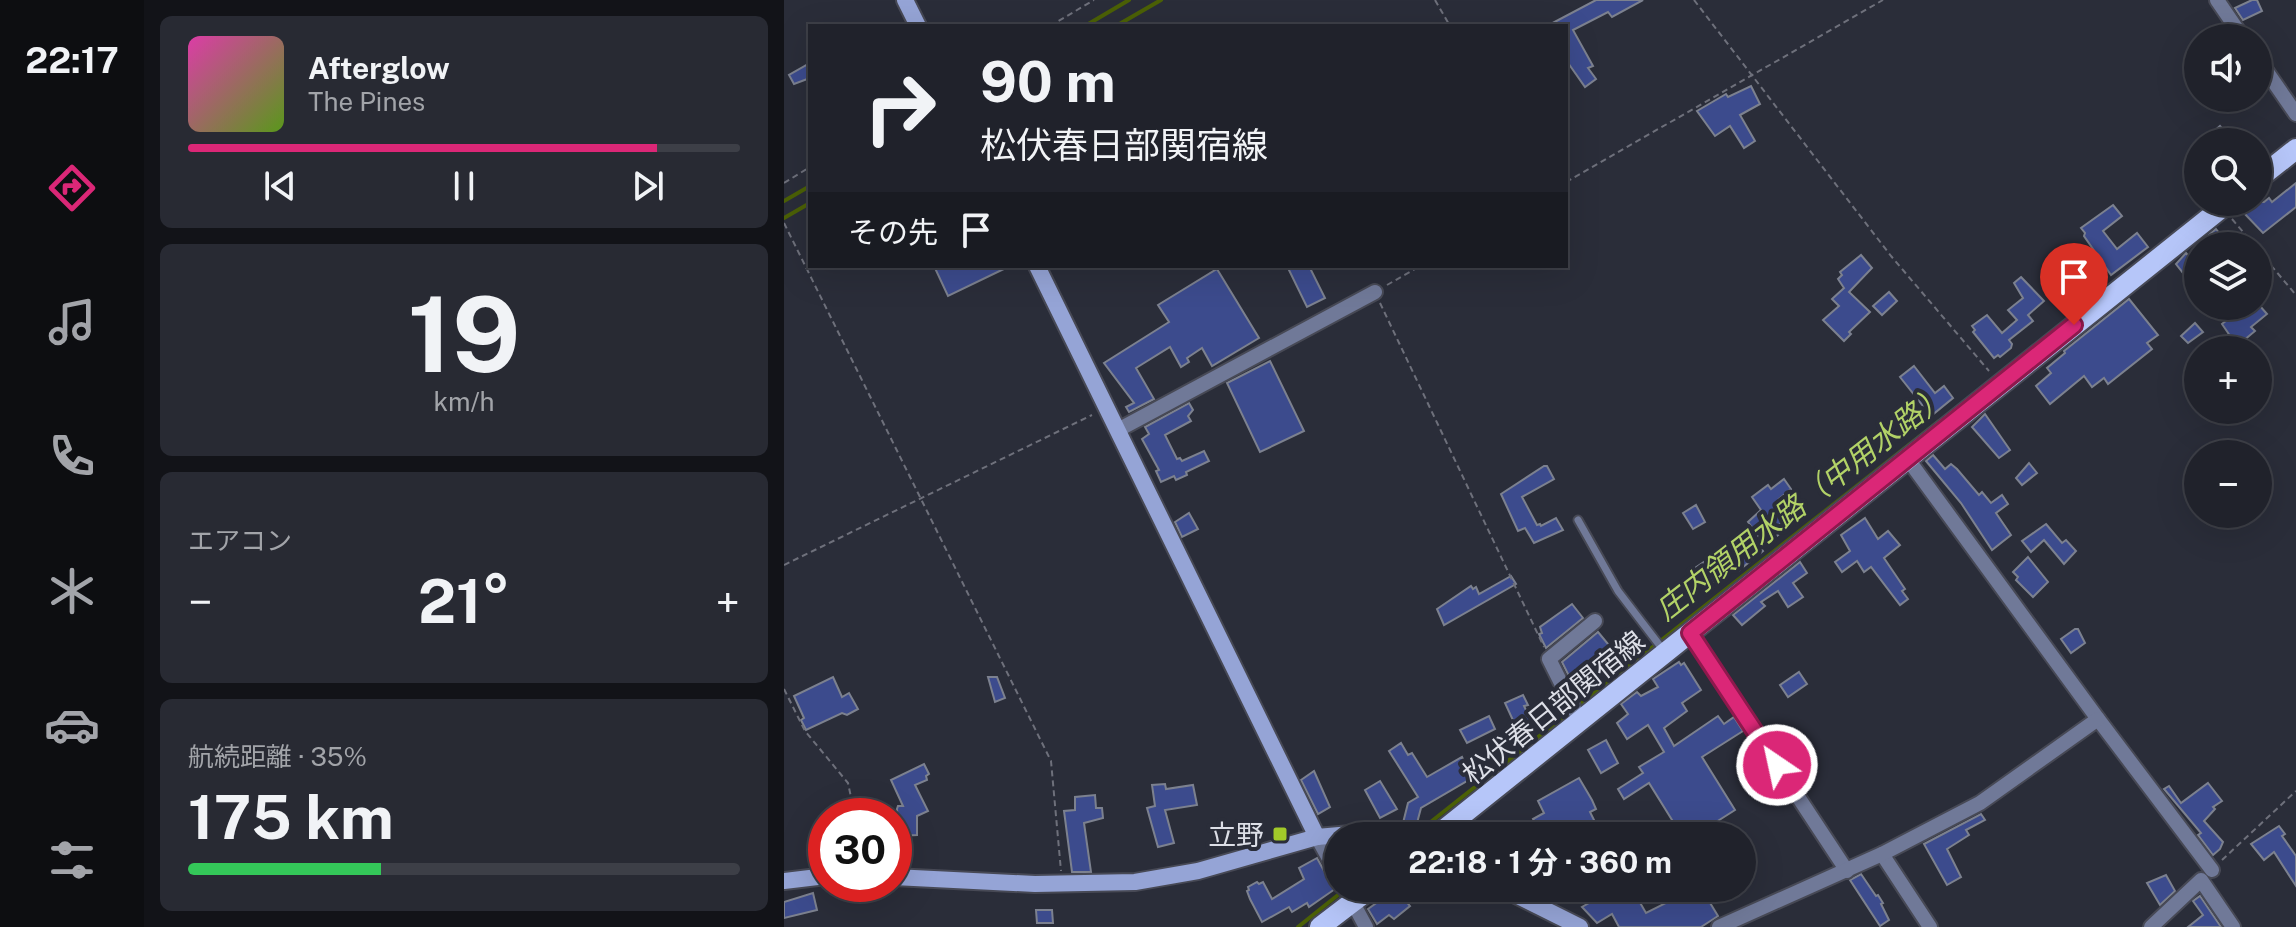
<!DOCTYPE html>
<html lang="ja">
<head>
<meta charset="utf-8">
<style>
  body { margin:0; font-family:"Public Sans","Noto Sans JP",sans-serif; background:#282a33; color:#f1f3f6; height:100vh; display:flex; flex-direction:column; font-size:30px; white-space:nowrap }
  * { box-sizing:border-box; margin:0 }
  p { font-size:26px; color:#a2a4a9 }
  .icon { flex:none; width:44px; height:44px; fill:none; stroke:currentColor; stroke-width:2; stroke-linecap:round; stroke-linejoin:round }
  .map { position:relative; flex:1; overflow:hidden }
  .panel { display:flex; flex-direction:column; gap:16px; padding:16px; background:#121318; width:640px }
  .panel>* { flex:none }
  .guide { position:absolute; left:24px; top:24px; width:760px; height:244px; border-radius:0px; box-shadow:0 8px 32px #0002,0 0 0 2px #3d3f47; background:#20222b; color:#f1f3f6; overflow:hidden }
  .buttons { position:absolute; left:1400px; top:24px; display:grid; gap:16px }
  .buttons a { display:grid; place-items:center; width:88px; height:88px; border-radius:50%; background:#20222b; box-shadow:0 8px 32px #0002,0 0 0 2px #3d3f47; font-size:40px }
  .speed { position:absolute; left:24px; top:798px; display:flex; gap:16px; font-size:40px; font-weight:700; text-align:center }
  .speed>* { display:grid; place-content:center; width:104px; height:104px; border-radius:50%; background:#20222b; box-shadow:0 8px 32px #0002,0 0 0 2px #3d3f47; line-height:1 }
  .speed .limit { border:12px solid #d22; background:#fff; color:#111 }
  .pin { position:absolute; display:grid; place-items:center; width:68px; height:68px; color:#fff; margin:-82px -34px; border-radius:50% 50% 50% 0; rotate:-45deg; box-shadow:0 0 8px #0007 }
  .pin .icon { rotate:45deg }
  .me { position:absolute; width:88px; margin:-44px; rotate:326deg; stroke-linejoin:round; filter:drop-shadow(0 0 6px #0008) }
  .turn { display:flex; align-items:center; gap:28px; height:168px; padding:0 40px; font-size:36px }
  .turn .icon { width:104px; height:104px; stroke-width:2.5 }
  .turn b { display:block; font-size:56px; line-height:68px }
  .then { display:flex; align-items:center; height:76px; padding:0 40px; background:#0003; gap:16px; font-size:30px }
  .big { font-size:60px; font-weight:700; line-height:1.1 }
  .panel .card { flex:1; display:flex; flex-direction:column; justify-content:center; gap:12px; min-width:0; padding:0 28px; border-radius:12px; background:#282a33 }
  .panel .dial { align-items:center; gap:0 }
  .dial b { font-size:104px; line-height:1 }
  .song { display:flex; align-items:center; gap:24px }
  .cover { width:96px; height:96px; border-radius:12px; background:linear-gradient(135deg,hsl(320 70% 55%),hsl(90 70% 35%)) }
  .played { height:8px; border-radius:4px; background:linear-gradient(90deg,#db2777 85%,#3d3f47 85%) }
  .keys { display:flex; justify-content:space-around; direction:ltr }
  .heat { display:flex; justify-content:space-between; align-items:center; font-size:44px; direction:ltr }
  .charge { height:12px; border-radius:6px; background:linear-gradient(90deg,#34c759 35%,#3d3f47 0) }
  .trip { position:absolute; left:540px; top:822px; width:432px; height:80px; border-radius:40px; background:#20222b; box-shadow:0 8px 32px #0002,0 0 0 2px #3d3f47; font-weight:700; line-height:80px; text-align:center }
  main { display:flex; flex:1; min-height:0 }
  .tab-bar { display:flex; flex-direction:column; width:144px; justify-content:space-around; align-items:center; background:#0d0e11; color:#a2a4a9 }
  .tab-bar .icon { width:56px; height:56px }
  .tab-bar .on { color:#db2777 }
  .tab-bar b { font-size:36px; color:#f1f3f6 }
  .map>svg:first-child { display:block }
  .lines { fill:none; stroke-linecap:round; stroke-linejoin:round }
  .stream { stroke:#4b6006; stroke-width:4 }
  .building { fill:#3c4b8d; stroke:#7c818f; stroke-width:2 }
  .lane-casing { stroke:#474955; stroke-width:11 }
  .street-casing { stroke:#474955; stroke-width:18 }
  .secondary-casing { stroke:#474955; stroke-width:20 }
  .primary-casing { stroke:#474955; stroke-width:24 }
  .path { stroke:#6e707b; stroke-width:2; stroke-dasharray:6 4; stroke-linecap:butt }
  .lane { stroke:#707998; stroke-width:7 }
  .street { stroke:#707998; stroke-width:14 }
  .secondary { stroke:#95a4d6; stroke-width:16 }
  .primary { stroke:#b6c6f9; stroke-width:20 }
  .route-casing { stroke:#8e194d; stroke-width:20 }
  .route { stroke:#db2777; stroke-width:14 }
  .poi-dot { fill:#a1c929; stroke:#2a2d39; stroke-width:3 }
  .labels { text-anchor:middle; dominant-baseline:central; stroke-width:8; stroke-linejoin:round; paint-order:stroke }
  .street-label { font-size:28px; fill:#dddfe7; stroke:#2a2d39 }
  .poi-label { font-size:28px; fill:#dddfe7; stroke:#2a2d39; text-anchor:end }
  .water-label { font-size:30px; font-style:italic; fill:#b2d267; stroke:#2a2d39 }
</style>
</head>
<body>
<main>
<nav class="tab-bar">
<b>22:17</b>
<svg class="icon on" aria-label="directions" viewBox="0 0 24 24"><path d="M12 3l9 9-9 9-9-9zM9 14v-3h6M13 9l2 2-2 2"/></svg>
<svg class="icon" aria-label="music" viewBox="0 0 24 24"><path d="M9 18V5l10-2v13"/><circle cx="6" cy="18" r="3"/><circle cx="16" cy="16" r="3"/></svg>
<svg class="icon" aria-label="phone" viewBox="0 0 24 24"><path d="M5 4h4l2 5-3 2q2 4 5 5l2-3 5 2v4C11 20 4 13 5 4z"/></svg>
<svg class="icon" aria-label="climate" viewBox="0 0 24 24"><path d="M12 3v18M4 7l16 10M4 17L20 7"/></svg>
<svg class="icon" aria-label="car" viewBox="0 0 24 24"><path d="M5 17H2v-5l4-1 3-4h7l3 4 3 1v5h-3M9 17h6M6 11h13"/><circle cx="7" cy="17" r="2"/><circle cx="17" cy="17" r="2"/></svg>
<svg class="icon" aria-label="filters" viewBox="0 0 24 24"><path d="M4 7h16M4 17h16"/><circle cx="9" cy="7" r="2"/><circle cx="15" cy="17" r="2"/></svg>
</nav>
<section class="panel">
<div class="card">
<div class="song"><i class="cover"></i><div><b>Afterglow</b><p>The Pines</p></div></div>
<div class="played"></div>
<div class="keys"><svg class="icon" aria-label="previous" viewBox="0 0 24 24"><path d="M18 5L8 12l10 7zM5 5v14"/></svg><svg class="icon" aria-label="pause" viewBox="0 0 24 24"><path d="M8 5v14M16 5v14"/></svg><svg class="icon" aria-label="next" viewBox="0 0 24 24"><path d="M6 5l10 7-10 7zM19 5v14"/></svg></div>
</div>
<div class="card dial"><b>19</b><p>km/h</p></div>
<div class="card"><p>エアコン</p>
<div class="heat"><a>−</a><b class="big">21°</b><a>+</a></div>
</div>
<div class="card"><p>航続距離 · 35%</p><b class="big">175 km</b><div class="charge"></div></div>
</section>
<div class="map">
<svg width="1512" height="927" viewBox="0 0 1512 927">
  <rect width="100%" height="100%" fill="#2a2d39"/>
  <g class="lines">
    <g class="stream">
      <polyline points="301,26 345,0"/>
      <polyline points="332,26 377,0"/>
      <polyline points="0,201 26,186"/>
      <polyline points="0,218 26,203"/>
      <polyline points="794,706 1155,421"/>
      <polyline points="629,836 787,711"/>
      <polyline points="514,927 559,891"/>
    </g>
  </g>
  <g class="building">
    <polygon points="812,0 859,0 828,17 824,12 789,30 809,66 804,68 812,79 801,87 782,60 782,26 763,26"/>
    <polygon points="1468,0 1473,0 1478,11 1459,20 1451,8"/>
    <polygon points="26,63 26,78 10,84 5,75"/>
    <polygon points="967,86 976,104 956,115 971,141 960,148 946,126 931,136 913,111 942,94 944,97"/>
    <polygon points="1436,126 1446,137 1441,142 1418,142"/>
    <polygon points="1512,183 1512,207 1479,233 1459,212 1472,202 1480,202 1485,198 1488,202"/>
    <polygon points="1329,205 1338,216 1319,231 1333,249 1353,233 1364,247 1327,275 1300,236 1301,233 1297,228"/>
    <polygon points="1432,229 1440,239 1445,246 1426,246 1420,239"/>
    <polygon points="1402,253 1414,267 1414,292 1392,264"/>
    <polygon points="1077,255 1088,268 1065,292 1086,312 1065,332 1067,334 1060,341 1039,320 1055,306 1048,299 1060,288 1054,279 1058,275 1056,272"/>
    <polygon points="150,266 226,266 164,296"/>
    <polygon points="503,266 525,266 541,298 523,307"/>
    <polygon points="433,269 475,338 428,366 418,348 403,358 405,362 397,367 386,347 352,368 370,399 345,412 342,407 350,403 320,363 385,322 374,305"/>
    <polygon points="1237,277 1260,301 1244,315 1249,321 1225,340 1228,344 1227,348 1216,357 1214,355 1210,358 1189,332 1191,330 1188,326 1203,315 1218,333 1233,320 1224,310 1239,298 1230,283"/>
    <polygon points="1105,292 1113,301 1098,315 1089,306"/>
    <polygon points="1345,299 1374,335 1363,343 1368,349 1324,384 1320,378 1308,387 1300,376 1266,404 1252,386 1267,373 1263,368 1281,353 1280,351"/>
    <polygon points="1461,306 1476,306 1483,314 1467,327 1471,331 1453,346 1438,324"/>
    <polygon points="1411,323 1419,332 1404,343 1397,336"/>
    <polygon points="486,361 520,431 476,452 443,383"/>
    <polygon points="1130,366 1151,393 1160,386 1169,398 1147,416 1116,377"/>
    <polygon points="405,403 409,410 404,416 407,421 381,435 393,459 396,458 398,461 420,451 425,461 402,472 403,475 392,480 390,476 377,482 372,471 375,470 358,439 365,434 361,427"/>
    <polygon points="1201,414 1226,450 1215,458 1188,427"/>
    <polygon points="1149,455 1161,469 1167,464 1173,469 1195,495 1198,492 1207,503 1218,495 1224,504 1212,513 1227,535 1208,550 1177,503 1142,461"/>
    <polygon points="1245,463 1253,473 1238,485 1232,478"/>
    <polygon points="760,466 763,466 770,479 738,497 753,525 756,524 757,526 772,518 779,530 750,543 741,528 734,531 717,494"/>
    <polygon points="1000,479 1007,489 995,499 1006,517 989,529 994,535 981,545 964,522 977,510 968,497 984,485 987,489"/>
    <polygon points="912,505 921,522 909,529 899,513"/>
    <polygon points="405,513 414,529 398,537 391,522"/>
    <polygon points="1081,518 1094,539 1104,531 1116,545 1100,558 1121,589 1118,591 1124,599 1116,605 1087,567 1080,572 1073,561 1058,572 1051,562 1066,551 1057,535"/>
    <polygon points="1262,524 1278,543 1282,540 1292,551 1280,564 1260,540 1247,552 1238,541"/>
    <polygon points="973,542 979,551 954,571 946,561"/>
    <polygon points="1244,557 1264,582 1249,597 1232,580 1234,577 1229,572"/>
    <polygon points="920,562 932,580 920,588 908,570"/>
    <polygon points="1016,562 1023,573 1009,583 1019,597 1004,607 994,591 977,602 981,606 958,625 949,615"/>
    <polygon points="727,576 732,584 660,625 653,609 687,586 689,589 692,587 695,594"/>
    <polygon points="788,604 799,618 762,648 755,634 758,633 756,627"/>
    <polygon points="1291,629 1294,629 1301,643 1287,653 1277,639"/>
    <polygon points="814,632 833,655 837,652 845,661 826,676 812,659 798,670 807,686 794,694 778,662"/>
    <polygon points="895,662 897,665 900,663 917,690 898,703 903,711 880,728 890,746 934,716 940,724 950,717 959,731 918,757 951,810 910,836 898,836 865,783 840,799 834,789 859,773 855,767 880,752 864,725 843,739 833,723 844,714 837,704 853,692 857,696 874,687 869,679"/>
    <polygon points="1015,672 1023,684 1004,697 996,685"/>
    <polygon points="49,677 58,697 65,693 74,709 63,715 58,713 22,730 17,720 20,718 10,696"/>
    <polygon points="204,677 213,677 221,698 211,702"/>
    <polygon points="739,695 744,705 740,706 748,723 733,729 721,703"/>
    <polygon points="705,716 711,729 683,743 676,730"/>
    <polygon points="822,740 834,763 817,773 804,750"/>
    <polygon points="617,743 624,755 628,753 643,777 678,757 688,778 637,808 633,823 626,825 619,823 624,803 634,797 605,751"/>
    <polygon points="140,764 145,774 142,776 143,780 131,785 144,811 133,816 133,835 115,836 113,809 114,806 119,806 107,780"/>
    <polygon points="530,771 546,807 534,814 517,780"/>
    <polygon points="795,778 808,800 812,809 806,812 818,836 758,836 749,819 760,813 754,801"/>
    <polygon points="596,781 613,809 596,818 581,790"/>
    <polygon points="1424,783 1438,801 1429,807 1431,809 1420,821 1439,842 1436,849 1429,855 1414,835 1417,833 1380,789 1385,786 1397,803"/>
    <polygon points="381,784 382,789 409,785 413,805 381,810 390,843 374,847 363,808 371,806 368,785"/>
    <polygon points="311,795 312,808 318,808 319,818 300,823 307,872 288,872 280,811 291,810 291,797"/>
    <polygon points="1197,814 1201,820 1182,830 1185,835 1163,849 1177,877 1163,885 1140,844"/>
    <polygon points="1495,826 1501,834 1498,836 1512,856 1512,886 1490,852 1480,860 1467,844"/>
    <polygon points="533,858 545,880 552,885 551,889 525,907 523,903 508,912 505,907 478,922 466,899 463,891 465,890 464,887 473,882 475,884 479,882 488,899 520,879 515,868"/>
    <polygon points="1077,874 1092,896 1094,895 1099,903 1097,904 1105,920 1096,926 1066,880"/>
    <polygon points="1382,875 1391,891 1376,905 1363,883"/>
    <polygon points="890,888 917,888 934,916 917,927 835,927 828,914 813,923 798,907 830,889 838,902 851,894 862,913 896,896"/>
    <polygon points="612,889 626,906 610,919 605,915 593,924 584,909"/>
    <polygon points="29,893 33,910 0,918 0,902"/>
    <polygon points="1416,896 1437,927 1404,927 1419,915 1409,901"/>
    <polygon points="252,910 268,910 269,923 253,923"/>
  </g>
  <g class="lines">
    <g class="lane-casing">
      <polyline id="lane" points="794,520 834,591 880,651"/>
    </g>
    <g class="street-casing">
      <g id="street">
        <polyline points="1433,0 1459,38"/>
        <polyline points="1474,59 1512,114"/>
        <polyline points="334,430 591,292"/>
        <polyline points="1123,458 1314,719 1428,870"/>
        <polyline points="906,633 1063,871"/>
        <polyline points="796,721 765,659 811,621"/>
        <polyline points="533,837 554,875"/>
        <polyline points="1098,854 1146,927"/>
        <polyline points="561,888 582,927"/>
        <polyline points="935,927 1098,854 1196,803 1314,719"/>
        <polyline points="1367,927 1417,880 1449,927"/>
      </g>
    </g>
    <g class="secondary-casing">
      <g id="secondary">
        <polyline points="121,0 134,26"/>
        <polyline points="253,266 533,837"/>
        <polyline points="110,877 251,884 351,882 414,871 533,837 578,833 600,836"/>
        <polyline points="0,881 42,876"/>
        <polyline points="718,888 796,927"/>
      </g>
    </g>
    <g class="primary-casing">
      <g id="primary">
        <polyline points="1474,179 1512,149"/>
        <polyline points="652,836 1445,202"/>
        <polyline points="536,927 587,888"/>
      </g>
    </g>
    <g class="path">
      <polyline points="651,0 666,26"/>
      <polyline points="910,0 1107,256 1205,371"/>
      <polyline points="266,26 310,0"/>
      <polyline points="782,182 1099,0"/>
      <polyline points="0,183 26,167"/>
      <polyline points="1448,219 1471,246"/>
      <polyline points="0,223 267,761 277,871"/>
      <polyline points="1474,250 1512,295"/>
      <polyline points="603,285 636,266"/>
      <polyline points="596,303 760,647"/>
      <polyline points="0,565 308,415"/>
      <polyline points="0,689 21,731 64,783 71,816"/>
      <polyline points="1438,860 1512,791"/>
    </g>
    <use href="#lane" class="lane"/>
    <use href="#street" class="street"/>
    <use href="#secondary" class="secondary"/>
    <use href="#primary" class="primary"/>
  </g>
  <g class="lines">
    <g class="route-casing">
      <polyline id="route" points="993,765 906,633 1290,325"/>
    </g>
    <use href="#route" class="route"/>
  </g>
  <rect class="poi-dot" x="488" y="826" width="16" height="16" rx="4"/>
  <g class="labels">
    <g class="street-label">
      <text transform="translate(769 707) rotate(-39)">松伏春日部関宿線</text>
    </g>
    <g class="poi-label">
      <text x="480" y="834">立野</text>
    </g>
    <g class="water-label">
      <text transform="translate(1017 502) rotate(-38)">庄内領用水路（中用水路）</text>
    </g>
  </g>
</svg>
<div class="buttons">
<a><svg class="icon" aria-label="sound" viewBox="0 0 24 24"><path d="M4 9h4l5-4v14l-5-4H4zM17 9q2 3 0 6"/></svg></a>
<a><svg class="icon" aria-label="search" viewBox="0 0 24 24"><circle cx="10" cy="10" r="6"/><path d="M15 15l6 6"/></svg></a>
<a><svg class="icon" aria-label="layers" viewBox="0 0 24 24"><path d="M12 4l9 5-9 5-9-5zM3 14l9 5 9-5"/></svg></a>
<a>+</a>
<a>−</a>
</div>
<div class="speed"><div class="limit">30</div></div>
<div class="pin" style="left:1290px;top:325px;background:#d93025"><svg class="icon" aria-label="arrive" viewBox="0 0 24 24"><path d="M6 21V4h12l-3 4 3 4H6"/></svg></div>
<svg class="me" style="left:993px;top:765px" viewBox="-20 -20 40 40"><circle r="17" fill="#db2777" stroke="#fff" stroke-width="3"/><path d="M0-11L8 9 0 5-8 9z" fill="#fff"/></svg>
<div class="trip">22:18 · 1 分 · 360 m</div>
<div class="guide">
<div class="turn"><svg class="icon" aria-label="right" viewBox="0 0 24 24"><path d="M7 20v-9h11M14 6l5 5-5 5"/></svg><div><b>90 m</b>松伏春日部関宿線</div></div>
<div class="then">その先<svg class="icon" aria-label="arrive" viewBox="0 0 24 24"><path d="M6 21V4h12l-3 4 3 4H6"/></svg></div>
</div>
</div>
</main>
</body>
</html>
